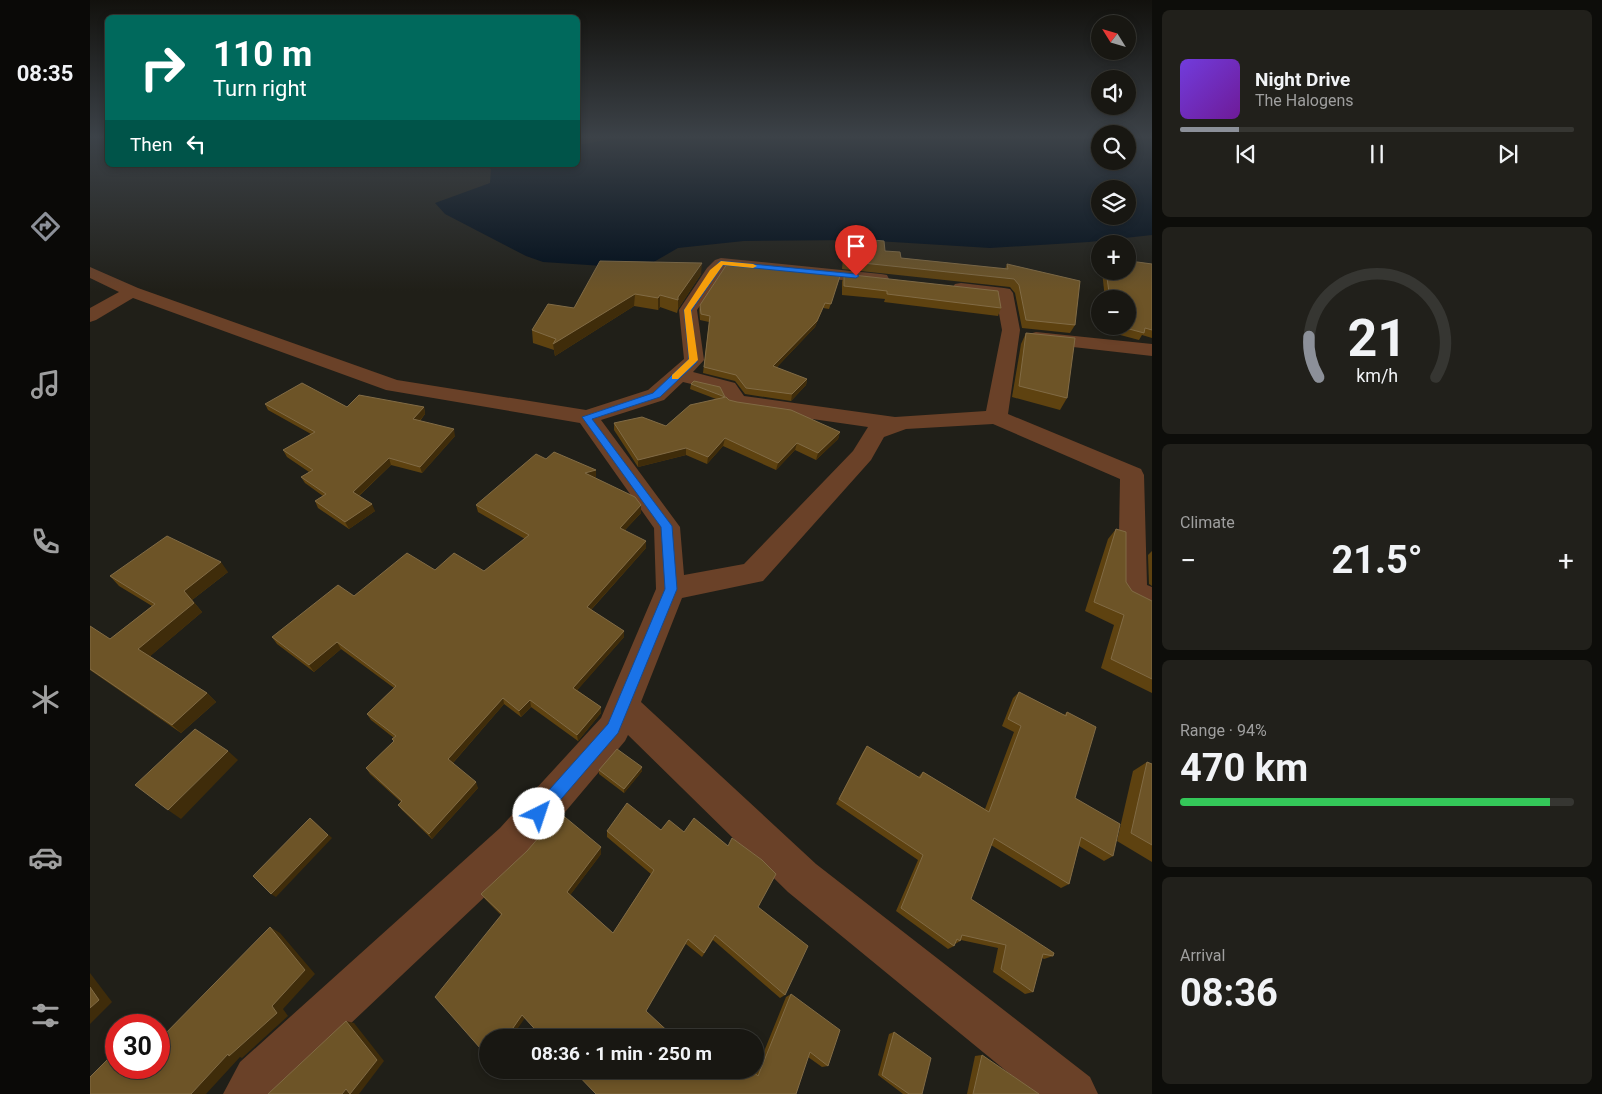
<!DOCTYPE html>
<html lang="en">
<head>
<meta charset="utf-8">
<style>
  body { margin:0; font-family:Roboto,sans-serif; background:#21201b; color:#f1f3f6; height:100vh; display:flex; flex-direction:column; font-size:19px; white-space:nowrap }
  * { box-sizing:border-box; margin:0 }
  p { font-size:16px; color:#9f9f9f }
  .icon { flex:none; width:28px; height:28px; fill:none; stroke:currentColor; stroke-width:2; stroke-linecap:round; stroke-linejoin:round }
  .map { position:relative; flex:1; overflow:hidden }
  .drawer { display:flex; flex-direction:column; gap:10px; padding:10px; background:#0d0d0a; width:450px }
  .drawer>* { flex:none }
  .banner { position:absolute; left:15px; top:15px; width:475px; height:152px; border-radius:8px; box-shadow:0 2px 8px #0003,0 0 0 1px #363632; background:#00695c; color:#fff; overflow:hidden }
  .needle { width:32px; rotate:307deg }
  .buttons { position:absolute; left:1001px; top:15px; display:grid; gap:10px }
  .buttons a { display:grid; place-items:center; width:45px; height:45px; border-radius:50%; background:#181712; box-shadow:0 2px 8px #0003,0 0 0 1px #363632; font-size:25px }
  .speed { position:absolute; left:15px; top:1014px; display:flex; gap:10px; font-size:25px; font-weight:700; text-align:center }
  .speed>* { display:grid; place-content:center; width:65px; height:65px; border-radius:50%; background:#181712; box-shadow:0 2px 8px #0003,0 0 0 1px #363632; line-height:1 }
  .speed .limit { border:8px solid #d22; background:#fff; color:#111 }
  .pin { position:absolute; display:grid; place-items:center; width:42px; height:42px; color:#fff; margin:-51px -21px; border-radius:50% 50% 50% 0; rotate:-45deg; box-shadow:0 0 5px #0007 }
  .pin .icon { rotate:45deg }
  .me { position:absolute; width:55px; margin:-28px; rotate:41deg; stroke-linejoin:round; filter:drop-shadow(0 0 4px #0008) }
  .turn { display:flex; align-items:center; gap:18px; height:105px; padding:0 25px; font-size:22px }
  .turn .icon { width:65px; height:65px; stroke-width:2.5 }
  .turn b { display:block; font-size:35px; line-height:42px }
  .then { display:flex; align-items:center; height:48px; padding:0 25px; background:#0003; gap:10px; font-size:19px }
  .big { font-size:38px; font-weight:700; line-height:1.1 }
  .drawer .card { flex:1; display:flex; flex-direction:column; justify-content:center; gap:8px; min-width:0; padding:0 18px; border-radius:8px; background:#21201b }
  .drawer .dial { align-items:center; gap:0 }
  .dial svg { height:130px; overflow:visible; fill:none; stroke:#363632; stroke-width:7; stroke-linecap:round; text-anchor:middle }
  .dial text { fill:#f1f3f6; stroke:none }
  .song { display:flex; align-items:center; gap:15px }
  .cover { width:60px; height:60px; border-radius:8px; background:linear-gradient(135deg,hsl(260 70% 55%),hsl(280 70% 35%)) }
  .played { height:5px; border-radius:2px; background:linear-gradient(90deg,#8c9099 15%,#363632 15%) }
  .keys { display:flex; justify-content:space-around; direction:ltr }
  .heat { display:flex; justify-content:space-between; align-items:center; font-size:28px; direction:ltr }
  .charge { height:8px; border-radius:4px; background:linear-gradient(90deg,#34c759 94%,#363632 0) }
  .trip { position:absolute; left:389px; top:1029px; width:285px; height:50px; border-radius:25px; background:#181712; box-shadow:0 2px 8px #0003,0 0 0 1px #363632; font-weight:700; line-height:50px; text-align:center }
  main { display:flex; flex:1; min-height:0 }
  .tabs { display:flex; flex-direction:column; width:90px; justify-content:space-around; align-items:center; background:#0a0907; color:#9f9f9f }
  .tabs .icon { width:35px; height:35px }
  .tabs .on { color:#8c9099 }
  .tabs b { font-size:22px; color:#f1f3f6 }
  .map>svg:first-child { display:block }
  .water { fill:#000d1a; fill-rule:evenodd }
  .lines { fill:none; stroke-linecap:round; stroke-linejoin:round }
  .street { fill:#6a4128; fill-rule:evenodd }
  .wall { fill:#5e4210 }
  .shaded-wall { fill:#3f2c0a }
  .building { fill:#6d5427; stroke:#816b45 }
  .route { fill:#1a73e8; stroke:#114b97 }
  .slow { fill:#f59e0b }
</style>
</head>
<body>
<main>
<nav class="tabs">
<b>08:35</b>
<svg class="icon on" aria-label="directions" viewBox="0 0 24 24"><path d="M12 3l9 9-9 9-9-9zM9 14v-3h6M13 9l2 2-2 2"/></svg>
<svg class="icon" aria-label="music" viewBox="0 0 24 24"><path d="M9 18V5l10-2v13"/><circle cx="6" cy="18" r="3"/><circle cx="16" cy="16" r="3"/></svg>
<svg class="icon" aria-label="phone" viewBox="0 0 24 24"><path d="M5 4h4l2 5-3 2q2 4 5 5l2-3 5 2v4C11 20 4 13 5 4z"/></svg>
<svg class="icon" aria-label="climate" viewBox="0 0 24 24"><path d="M12 3v18M4 7l16 10M4 17L20 7"/></svg>
<svg class="icon" aria-label="car" viewBox="0 0 24 24"><path d="M5 17H2v-5l4-1 3-4h7l3 4 3 1v5h-3M9 17h6M6 11h13"/><circle cx="7" cy="17" r="2"/><circle cx="17" cy="17" r="2"/></svg>
<svg class="icon" aria-label="filters" viewBox="0 0 24 24"><path d="M4 7h16M4 17h16"/><circle cx="9" cy="7" r="2"/><circle cx="15" cy="17" r="2"/></svg>
</nav>
<div class="map">
<svg width="1062" height="1094" viewBox="0 0 1062 1094">
  <rect width="100%" height="100%" fill="#201f18"/>
  <path class="water" d="M527 138H1010V161H1038V138H1062V235L999 242 900 248 770 240 654 241 588 248 562 263 528 267 453 262 436 256 355 214 345 203 400 183 401 169 393 165H488V145ZM1010 189H1038V216H1010Z"/>
  <g class="lines">
    <g class="street">
      <path d="M631 258 791 274 797 275 799 279 797 283 791 284 635 268 607 310 614 360 603 372 645 383 654 396 805 417 896 411 912 330 906 297 865 292 862 288 865 284 871 283 914 288 920 289 923 293 930 330 918 414 1051 469 1054 475 1057 585 1062 587V613L1033 599 1028 591 1030 479 903 424 816 429 794 437 781 460 673 581 592 598 551 702 726 864 1000 1077 1008 1094H944L698 892 538 735 535 741 438 856 186 1094H133L150 1062 410 828 511 718 566 589 564 528 490 423 296 390 43 298 6 320 0 322V308L29 292 0 278V267L48 288 307 380 496 410 558 390 594 359 589 310 617 268 625 260ZM593 382 630 391 638 406 646 408 778 427 763 451 654 564 594 575 590 527 511 420 574 400Z"/>
      <polygon points="946,332 1062,344 1062,356 939,342 936,338 939,334"/>
    </g>
  </g>
  <g class="wall">
    <polygon points="755,251 795,251 811,258 915,269 917,264 985,325 980,333 932,328 925,293 920,287 752,269 753,258"/>
    <polygon points="1040,261 1062,264 1062,338 1052,335 1049,340 1019,332 1018,326 1038,326 1038,299 1015,299 1012,271 1038,271 1039,263"/>
    <polygon points="611,274 588,309 587,313 570,307 568,310 544,306 465,356 464,350 443,343 442,330 484,308"/>
    <polygon points="754,274 911,308 908,316 794,302 795,299 752,295 752,282"/>
    <polygon points="750,276 739,309 733,308 725,327 686,368 717,379 716,385 701,401 655,394 645,381 613,373 619,322 610,320 609,310 610,305"/>
    <polygon points="936,333 977,398 970,410 922,397 931,344"/>
    <polygon points="601,384 635,397 639,400 750,432 748,439 726,460 705,450 686,470 633,446 617,464 596,455 548,467 524,430 524,423 576,426 626,399 600,389"/>
    <polygon points="175,404 257,407 334,407 335,414 330,421 365,436 332,473 301,465 269,496 285,511 259,529 228,508 225,501 233,496 215,483 211,477 219,472 197,457 193,450 221,434 178,410"/>
    <polygon points="456,459 506,478 505,478 551,505 551,513 535,530 556,548 501,610 534,631 534,637 487,690 511,707 511,713 488,741 441,707 431,717 414,704 363,763 388,788 342,839 312,810 308,805 311,802 280,774 276,768 304,741 302,739 304,738 281,720 277,714 304,688 251,649 224,672 187,644 182,637 264,596 345,570 394,571 435,539 388,512 386,505"/>
    <polygon points="1026,529 1036,582 1042,591 1062,601 1062,693 1011,668 1024,625 995,611 1018,539"/>
    <polygon points="1062,551 1062,586 1059,584 1058,555"/>
    <polygon points="138,572 102,600 112,612 60,656 117,693 126,702 91,733 0,670 0,626 20,639 62,606 29,586 20,576"/>
    <polygon points="929,692 974,715 977,712 985,798 1023,856 1014,861 989,846 979,884 971,888 901,845 881,899 963,956 954,959 952,958 943,992 935,994 903,972 908,948 871,940 870,941 865,944 864,946 858,949 806,911 828,860 746,804 773,752 777,746 828,777 833,772 895,809 924,732 912,726 923,698"/>
    <polygon points="1057,762 1062,764 1062,862 1027,841 1043,771"/>
    <polygon points="509,770 552,771 534,793 509,774"/>
    <polygon points="517,831 668,907 695,995 690,998 623,940 612,957 596,944 434,1018 421,1038 398,1038 411,915 395,899 391,894 511,854 480,895 523,933 561,874 517,837"/>
    <polygon points="701,994 738,1066 732,1067 718,1057 706,1094 483,1070 665,1074 696,997"/>
    <polygon points="804,1032 832,1094 813,1094 788,1075 799,1034"/>
    <polygon points="892,1055 949,1094 877,1094 885,1056"/>
  </g>
  <g class="shaded-wall">
    <polygon points="612,263 611,274 588,309 588,297"/>
    <polygon points="545,294 544,306 465,356 463,344"/>
    <polygon points="570,295 570,307 568,310 568,298"/>
    <polygon points="735,303 733,308 725,327 682,372 683,366"/>
    <polygon points="717,379 716,385 701,401 702,394"/>
    <polygon points="334,407 335,414 325,426 323,419"/>
    <polygon points="364,429 365,436 332,473 330,467"/>
    <polygon points="750,432 748,439 726,460 728,453"/>
    <polygon points="635,438 633,446 617,464 618,457"/>
    <polygon points="707,443 705,450 686,470 688,463"/>
    <polygon points="596,448 596,455 548,467 548,460"/>
    <polygon points="299,458 301,465 266,498 263,492"/>
    <polygon points="506,470 506,478 495,480 495,473"/>
    <polygon points="282,504 285,511 259,529 255,522"/>
    <polygon points="551,505 551,513 530,535 530,528"/>
    <polygon points="556,541 556,548 497,614 497,607"/>
    <polygon points="131,562 138,572 102,600 112,612 58,658 48,649 94,591"/>
    <polygon points="534,631 534,637 484,694 483,688"/>
    <polygon points="247,642 251,649 224,672 219,665"/>
    <polygon points="117,693 126,702 91,733 82,725"/>
    <polygon points="413,698 414,704 361,765 358,759"/>
    <polygon points="440,700 441,707 431,717 429,711"/>
    <polygon points="511,707 511,713 488,741 487,735"/>
    <polygon points="138,751 148,760 91,819 78,810"/>
    <polygon points="552,767 552,771 534,793 534,789"/>
    <polygon points="386,782 388,788 342,839 339,834"/>
    <polygon points="220,818 242,838 186,897 181,894"/>
    <polygon points="511,847 511,854 478,898 477,892"/>
    <polygon points="180,927 190,933 225,974 193,1009 198,1016 152,1058 150,1057 116,1094 101,1094 182,1006"/>
    <polygon points="598,939 596,944 555,1013 556,1011"/>
    <polygon points="0,973 22,1002 0,1024"/>
    <polygon points="432,1015 435,1018 421,1038 416,1038"/>
    <polygon points="256,1021 264,1023 294,1061 269,1094 260,1094"/>
    <polygon points="256,1089 260,1094 252,1094"/>
  </g>
  <g class="building">
    <polygon points="761,238 794,241 795,251 810,252 811,258 918,269 917,264 990,281 985,325 936,320 929,285 924,279 754,261 755,251"/>
    <polygon points="510,261 612,263 588,297 588,300 570,295 568,298 545,294 463,344 466,339 442,330 458,304 484,308"/>
    <polygon points="1040,261 1062,264 1062,330 1055,328 1054,333 1028,326 1038,326 1038,299 1020,299 1016,271 1038,271 1038,263 1042,264"/>
    <polygon points="637,264 750,276 741,304 735,303 727,321 683,366 717,379 702,394 656,388 646,375 614,367 620,316 611,314 610,305"/>
    <polygon points="754,274 908,291 911,308 797,294 797,291 754,286"/>
    <polygon points="936,333 985,338 977,398 929,386"/>
    <polygon points="604,381 630,387 635,397 601,384"/>
    <polygon points="212,383 257,407 269,395 334,407 323,419 364,429 330,467 299,458 263,492 282,504 255,522 225,501 236,494 211,477 223,470 193,450 225,432 175,404"/>
    <polygon points="636,397 639,400 647,402 701,410 750,432 728,453 707,443 688,463 635,438 618,457 596,448 548,460 524,423 552,417 576,426 600,405"/>
    <polygon points="464,452 506,470 495,473 545,497 551,505 530,528 556,541 497,607 534,631 483,688 511,707 487,735 440,700 429,711 413,698 358,759 386,782 339,834 308,805 312,801 276,768 304,741 302,739 306,736 277,714 306,686 247,642 219,665 182,637 248,585 264,596 317,553 345,570 364,553 394,571 439,535 386,505 446,454 456,459"/>
    <polygon points="1026,529 1036,532 1036,582 1042,591 1062,601 1062,679 1021,659 1034,615 1004,602"/>
    <polygon points="77,536 131,562 94,591 104,603 48,649 117,693 82,725 0,669 0,626 20,639 65,604 20,576"/>
    <polygon points="929,692 976,716 977,712 1006,727 985,798 1030,824 1023,856 991,837 979,884 904,838 881,899 964,953 963,956 953,954 943,992 911,969 916,945 872,935 870,941 867,939 864,946 811,908 833,855 749,799 777,746 830,778 833,772 899,812 931,726 918,719"/>
    <polygon points="105,729 138,751 78,810 45,785"/>
    <polygon points="527,749 552,767 534,789 509,770"/>
    <polygon points="1057,762 1062,764 1062,845 1041,833"/>
    <polygon points="537,803 571,830 579,820 594,832 604,818 638,846 642,838 672,860 686,874 668,907 718,946 695,995 625,935 614,953 598,939 556,1011 585,1038 453,1038 432,1015 416,1038 398,1038 398,1057 345,997 412,914 391,894 437,851 470,813 511,847 477,892 523,933 564,870 517,831"/>
    <polygon points="220,818 238,835 181,894 163,876"/>
    <polygon points="180,927 215,970 182,1006 187,1013 139,1056 138,1054 101,1094 0,1094 0,1077 26,1051 26,1068 69,1068 69,1040"/>
    <polygon points="0,987 9,1000 0,1008"/>
    <polygon points="701,994 750,1030 738,1066 720,1052 706,1094 506,1094 483,1070 661,1070 668,1076"/>
    <polygon points="256,1021 287,1060 260,1094 256,1089 252,1094 178,1094"/>
    <polygon points="804,1032 841,1058 832,1094 819,1094 792,1075"/>
    <polygon points="892,1055 949,1094 883,1094"/>
  </g>
  <linearGradient id="sky" x2="0" y2="1"><stop stop-color="#12110d"/><stop offset="0.47" stop-color="#3c4248"/><stop offset="1" stop-color="#3c4248" stop-opacity="0"/></linearGradient>
  <rect width="1062" height="291" fill="url(#sky)"/>
  <polygon class="route" points="631,261 766,274 769,276 766,278 633,265 601,311 607,362 570,397 502,419 582,526 587,589 528,733 454,819 449,821 443,819 441,814 443,808 518,724 575,589 571,527 492,417 563,393 599,359 594,310 629,262"/>
  <polygon class="slow" points="631,261 663,264 667,266 663,268 633,265 601,310 608,360 588,379 582,379 582,375 599,359 594,310 620,270"/>
</svg>
<div class="buttons">
<a><svg class="needle" viewBox="-14 -14 28 28"><path d="M0-13l5 13h-10z" fill="#e53935"/><path d="M0 13l5-13h-10z" fill="#9f9f9f"/></svg></a>
<a><svg class="icon" aria-label="sound" viewBox="0 0 24 24"><path d="M4 9h4l5-4v14l-5-4H4zM17 9q2 3 0 6"/></svg></a>
<a><svg class="icon" aria-label="search" viewBox="0 0 24 24"><circle cx="10" cy="10" r="6"/><path d="M15 15l6 6"/></svg></a>
<a><svg class="icon" aria-label="layers" viewBox="0 0 24 24"><path d="M12 4l9 5-9 5-9-5zM3 14l9 5 9-5"/></svg></a>
<a>+</a>
<a>−</a>
</div>
<div class="speed"><div class="limit">30</div></div>
<div class="pin" style="left:766px;top:276px;background:#d93025"><svg class="icon" aria-label="arrive" viewBox="0 0 24 24"><path d="M6 21V4h12l-3 4 3 4H6"/></svg></div>
<svg class="me" style="left:449px;top:814px" viewBox="-20 -20 40 40"><circle r="19" fill="#fff"/><path d="M0-13L10 11 0 6-10 11z" fill="#1a73e8"/></svg>
<div class="trip">08:36 · 1 min · 250 m</div>
<div class="banner">
<div class="turn"><svg class="icon" aria-label="right" viewBox="0 0 24 24"><path d="M7 20v-9h11M14 6l5 5-5 5"/></svg><div><b>110 m</b>Turn right</div></div>
<div class="then">Then<svg class="icon" aria-label="left" viewBox="0 0 24 24"><path d="M17 20v-9H6M10 6l-5 5 5 5"/></svg></div>
</div>
</div>
<section class="drawer">
<div class="card">
<div class="song"><i class="cover"></i><div><b>Night Drive</b><p>The Halogens</p></div></div>
<div class="played"></div>
<div class="keys"><svg class="icon" aria-label="previous" viewBox="0 0 24 24"><path d="M18 5L8 12l10 7zM5 5v14"/></svg><svg class="icon" aria-label="pause" viewBox="0 0 24 24"><path d="M8 5v14M16 5v14"/></svg><svg class="icon" aria-label="next" viewBox="0 0 24 24"><path d="M6 5l10 7-10 7zM19 5v14"/></svg></div>
</div>
<div class="card dial"><svg viewBox="0 0 100 80">
<path d="M14 69A42 42 0 1 1 86 69"/>
<path d="M14 69A42 42 0 0 1 8 44" stroke="#8c9099"/>
<text x="50" y="56" font-size="32" font-weight="700">21</text>
<text x="50" y="72" font-size="11">km/h</text>
</svg></div>
<div class="card"><p>Climate</p>
<div class="heat"><a>−</a><b class="big">21.5°</b><a>+</a></div>
</div>
<div class="card"><p>Range · 94%</p><b class="big">470 km</b><div class="charge"></div></div>
<div class="card"><p>Arrival</p><b class="big">08:36</b></div>
</section>
</main>
</body>
</html>
